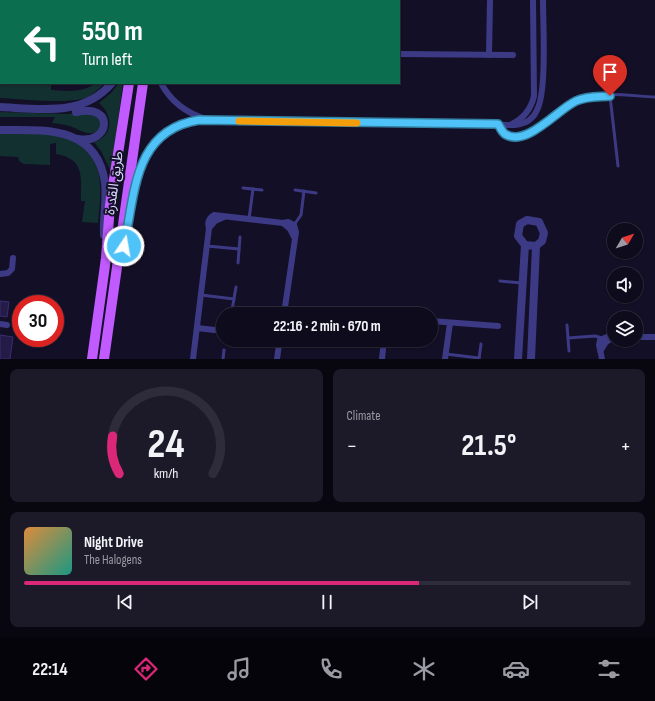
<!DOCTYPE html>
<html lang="en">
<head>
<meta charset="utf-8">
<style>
  body { margin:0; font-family:"Sofia Sans Condensed","Noto Sans Arabic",sans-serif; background:#1c1929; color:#f1f3f6; height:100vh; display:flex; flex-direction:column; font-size:15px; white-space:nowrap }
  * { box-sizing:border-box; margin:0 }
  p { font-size:13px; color:#9b9ba3 }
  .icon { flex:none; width:22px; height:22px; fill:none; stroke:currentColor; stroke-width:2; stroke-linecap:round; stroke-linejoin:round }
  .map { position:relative; height:359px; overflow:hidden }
  .panel { display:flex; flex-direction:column; gap:10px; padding:10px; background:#08060f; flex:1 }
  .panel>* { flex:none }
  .top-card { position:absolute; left:0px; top:0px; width:400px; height:84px; box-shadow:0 1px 3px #0004,0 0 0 1px #2e2b3b; background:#0b6e4f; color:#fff; overflow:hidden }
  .needle { width:26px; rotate:51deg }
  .controls { position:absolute; left:607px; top:223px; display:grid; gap:8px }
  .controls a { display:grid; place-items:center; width:36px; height:36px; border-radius:50%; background:#0e0b1c; box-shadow:0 1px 3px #0004,0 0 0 1px #2e2b3b; font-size:20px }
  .speed { position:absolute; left:12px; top:295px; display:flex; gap:8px; font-size:20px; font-weight:700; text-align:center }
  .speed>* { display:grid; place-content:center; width:52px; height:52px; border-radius:50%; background:#0e0b1c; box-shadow:0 1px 3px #0004,0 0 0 1px #2e2b3b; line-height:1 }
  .speed .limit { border:6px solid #d22; background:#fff; color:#111 }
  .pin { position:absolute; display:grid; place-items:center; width:34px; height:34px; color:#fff; margin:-41px -17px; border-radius:50% 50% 50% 0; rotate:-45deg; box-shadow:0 0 4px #0007 }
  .pin .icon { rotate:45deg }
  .me { position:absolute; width:44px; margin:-22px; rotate:12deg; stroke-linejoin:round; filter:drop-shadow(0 0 3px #0008) }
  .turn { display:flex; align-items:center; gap:14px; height:84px; padding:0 16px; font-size:18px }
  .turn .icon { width:52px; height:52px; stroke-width:2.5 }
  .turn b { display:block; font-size:28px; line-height:34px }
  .big { font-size:30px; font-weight:700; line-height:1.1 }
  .panel .tile { flex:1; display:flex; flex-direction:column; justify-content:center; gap:6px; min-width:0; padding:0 14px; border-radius:8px; background:#1c1929 }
  .panel .dial { align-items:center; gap:0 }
  .dial svg { height:104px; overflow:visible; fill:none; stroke:#2e2b3b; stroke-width:7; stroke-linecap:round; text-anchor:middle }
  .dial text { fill:#f1f3f6; stroke:none }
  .song { display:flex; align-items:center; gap:12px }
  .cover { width:48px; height:48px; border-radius:6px; background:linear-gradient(135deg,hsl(30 70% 55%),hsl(170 70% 35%)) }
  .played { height:4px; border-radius:2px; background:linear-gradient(90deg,#db2777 65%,#2e2b3b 65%) }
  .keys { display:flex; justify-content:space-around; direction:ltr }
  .heat { display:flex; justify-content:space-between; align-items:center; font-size:22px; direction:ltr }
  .panel .tiles { flex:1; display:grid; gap:10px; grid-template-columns:1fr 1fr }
  .tile:last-child { grid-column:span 2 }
  .trip { position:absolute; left:216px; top:307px; width:222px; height:40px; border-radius:20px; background:#0e0b1c; box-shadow:0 1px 3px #0004,0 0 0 1px #2e2b3b; font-weight:700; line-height:40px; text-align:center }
  .menu { display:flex; height:64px; justify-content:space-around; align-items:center; background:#06040b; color:#9b9ba3 }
  .menu .icon { width:28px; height:28px }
  .menu .active { color:#db2777 }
  .menu b { font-size:18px; color:#f1f3f6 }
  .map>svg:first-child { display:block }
  .green { fill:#12302f }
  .building { fill:#241b47; stroke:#3b2d73 }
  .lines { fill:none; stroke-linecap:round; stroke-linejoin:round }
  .service { stroke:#3d3a85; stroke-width:3 }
  .minor { stroke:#3d3a85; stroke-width:6 }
  .tertiary { stroke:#3d3a85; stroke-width:8 }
  .primary { stroke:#c25bff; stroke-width:10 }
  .route-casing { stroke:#337fa1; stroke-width:10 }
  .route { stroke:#4fc3f7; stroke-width:7 }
  .slow { stroke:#f59e0b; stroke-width:7 }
  .labels { text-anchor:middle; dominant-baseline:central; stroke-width:4; stroke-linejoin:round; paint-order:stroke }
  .street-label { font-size:14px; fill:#d9d4ff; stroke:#130f26 }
</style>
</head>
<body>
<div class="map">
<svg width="655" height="359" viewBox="0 0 655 359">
  <rect width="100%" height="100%" fill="#130f26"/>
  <g class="green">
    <path d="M0 72 1 83H51V90C62 91 77 92 87 88 94 84 97 83 105 83 100 88 94 93 88 97 69 105 21 99 0 98Z"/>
    <path d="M119 83H123L111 172 101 151 94 142C114 136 113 115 99 103L111 93Z"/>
    <path d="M89 110 101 121 99 130C87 138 81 129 69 126 63 124 58 124 52 123L55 117H0V112L68 114Z"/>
    <path d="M49 132C58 135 71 138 78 143 106 162 101 194 98 223L82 222 85 201H81C81 177 85 159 56 154V143L50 144V165L24 164 19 161 18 157 0 156V133Z"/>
  </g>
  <g class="building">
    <polygon points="0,301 9,302 7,317 0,316"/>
    <polygon points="0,335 13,337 10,359 0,359"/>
  </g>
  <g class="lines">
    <g class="service">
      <polyline points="610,96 618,166"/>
      <path d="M499 125C504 132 510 138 519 138 534 137 560 109 576 101 598 90 630 96 655 97"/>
      <polyline points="243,188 262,190"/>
      <polyline points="295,190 316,193"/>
      <polyline points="249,219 253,189"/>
      <polyline points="294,225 301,215 304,191"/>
      <polyline points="207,246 239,249"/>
      <polyline points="238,263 240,237"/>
      <polyline points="500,281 522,283"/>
      <polyline points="201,295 234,299"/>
      <polyline points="232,310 236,287"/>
      <polyline points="567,325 569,351"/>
      <polyline points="568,338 595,336 602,338"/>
      <polyline points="446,354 479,358"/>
      <polyline points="223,359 224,350"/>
      <polyline points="479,359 481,344"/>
    </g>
    <g class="minor">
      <polyline points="251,0 252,1"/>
      <polyline points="161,1 161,0"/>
      <polyline points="399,54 513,55"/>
      <polyline points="489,55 490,0"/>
      <path d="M161 83C171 102 186 113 206 119"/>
      <path d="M512 124C524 118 531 109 534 96L533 0"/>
      <polyline points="283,223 290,229 294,237"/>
      <polyline points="209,228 215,221 224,217"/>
      <path d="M125 244C136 193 133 130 199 120L515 125C525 124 533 120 537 110 547 92 543 24 543 0"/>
      <polyline points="0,274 8,273 12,269 13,258"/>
      <polyline points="431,321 498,326"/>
      <polyline points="0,324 7,325"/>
      <polyline points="197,328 223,331"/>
      <polyline points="636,337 655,337"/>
      <polyline points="273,340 276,344 281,345 287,340"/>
      <polyline points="293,340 315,342 336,340"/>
      <polyline points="601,350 606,342 612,338"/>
      <path d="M193 359 209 228C207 222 209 218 214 215L283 223 288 222 294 225 296 232 284 314"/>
      <polyline points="277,359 279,345"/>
      <polyline points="382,359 384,340"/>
      <polyline points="445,359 450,323"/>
      <polyline points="602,359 599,345 600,340 607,337 614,338"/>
    </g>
    <g class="tertiary">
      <polyline points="133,1 133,0"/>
      <path d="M0 107C40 109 83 117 112 83"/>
      <path d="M76 112C116 103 110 145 78 139"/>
      <path d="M0 130C44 130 97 125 105 183 107 200 103 218 104 235"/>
      <polyline points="518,359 525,245"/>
      <polyline points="531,359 536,246 542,241 544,233 539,222 527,220 520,224 518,236 525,245 536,246"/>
    </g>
    <g class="primary">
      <polyline points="143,1 143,0"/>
      <polyline points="155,1 155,0"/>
      <polyline points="92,359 106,258 110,205 129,83"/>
      <polyline points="104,359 143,83"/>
    </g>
  </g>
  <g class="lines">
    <g class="route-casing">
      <path id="route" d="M124 246C135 195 133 130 199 120L498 124C500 127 502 132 505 134 526 148 558 109 576 101 587 96 598 97 610 96"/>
    </g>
    <use href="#route" class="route"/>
    <polyline class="slow" points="239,121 357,123"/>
  </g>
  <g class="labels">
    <g class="street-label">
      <text transform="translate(114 183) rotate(-82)">طريق القدرة</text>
    </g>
  </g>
</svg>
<div class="controls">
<a><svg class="needle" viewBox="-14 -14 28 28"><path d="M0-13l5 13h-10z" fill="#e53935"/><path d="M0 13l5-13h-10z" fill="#9b9ba3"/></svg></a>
<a><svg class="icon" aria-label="sound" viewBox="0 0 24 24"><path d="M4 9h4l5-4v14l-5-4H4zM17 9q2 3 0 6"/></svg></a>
<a><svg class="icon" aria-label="layers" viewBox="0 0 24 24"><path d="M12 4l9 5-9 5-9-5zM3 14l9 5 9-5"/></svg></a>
</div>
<div class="speed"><div class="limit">30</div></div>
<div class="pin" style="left:610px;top:96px;background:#d93025"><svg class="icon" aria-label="arrive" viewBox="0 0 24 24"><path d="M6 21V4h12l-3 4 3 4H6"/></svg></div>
<svg class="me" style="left:124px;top:246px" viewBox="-20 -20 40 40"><circle r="17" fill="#4fc3f7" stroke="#fff" stroke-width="3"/><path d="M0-11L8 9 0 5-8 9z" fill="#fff"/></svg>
<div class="trip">22:16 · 2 min · 670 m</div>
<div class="top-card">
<div class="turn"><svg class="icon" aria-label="left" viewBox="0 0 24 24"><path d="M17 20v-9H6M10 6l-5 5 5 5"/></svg><div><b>550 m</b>Turn left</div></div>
</div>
</div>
<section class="panel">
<div class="tiles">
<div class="tile dial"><svg viewBox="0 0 100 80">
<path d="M14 69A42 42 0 1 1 86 69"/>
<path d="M14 69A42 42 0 0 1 9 40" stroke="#db2777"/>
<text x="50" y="56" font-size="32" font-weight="700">24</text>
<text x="50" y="72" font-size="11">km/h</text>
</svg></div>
<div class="tile"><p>Climate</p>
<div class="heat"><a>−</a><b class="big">21.5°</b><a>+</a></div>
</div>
<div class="tile">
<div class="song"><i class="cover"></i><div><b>Night Drive</b><p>The Halogens</p></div></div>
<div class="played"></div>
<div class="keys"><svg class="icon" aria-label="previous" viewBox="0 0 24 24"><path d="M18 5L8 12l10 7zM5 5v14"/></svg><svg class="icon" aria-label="pause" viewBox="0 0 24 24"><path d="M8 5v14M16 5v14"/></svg><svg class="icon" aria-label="next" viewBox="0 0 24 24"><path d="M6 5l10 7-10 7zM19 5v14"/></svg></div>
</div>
</div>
</section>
<nav class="menu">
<b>22:14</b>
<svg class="icon active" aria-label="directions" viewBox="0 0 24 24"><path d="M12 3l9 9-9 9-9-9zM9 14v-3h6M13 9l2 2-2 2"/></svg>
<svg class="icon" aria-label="music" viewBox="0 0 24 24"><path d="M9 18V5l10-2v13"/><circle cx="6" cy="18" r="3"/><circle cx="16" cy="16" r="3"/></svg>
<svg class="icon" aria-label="phone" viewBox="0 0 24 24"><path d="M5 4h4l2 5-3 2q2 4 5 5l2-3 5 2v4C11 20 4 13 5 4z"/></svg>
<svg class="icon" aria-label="climate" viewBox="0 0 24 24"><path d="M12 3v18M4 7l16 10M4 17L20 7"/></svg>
<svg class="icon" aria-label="car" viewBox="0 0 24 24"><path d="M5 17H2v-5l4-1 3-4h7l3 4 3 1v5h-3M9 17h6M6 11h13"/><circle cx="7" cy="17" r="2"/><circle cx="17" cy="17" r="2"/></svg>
<svg class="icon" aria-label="filters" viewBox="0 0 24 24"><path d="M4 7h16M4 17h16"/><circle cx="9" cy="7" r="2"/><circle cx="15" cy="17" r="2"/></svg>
</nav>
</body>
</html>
